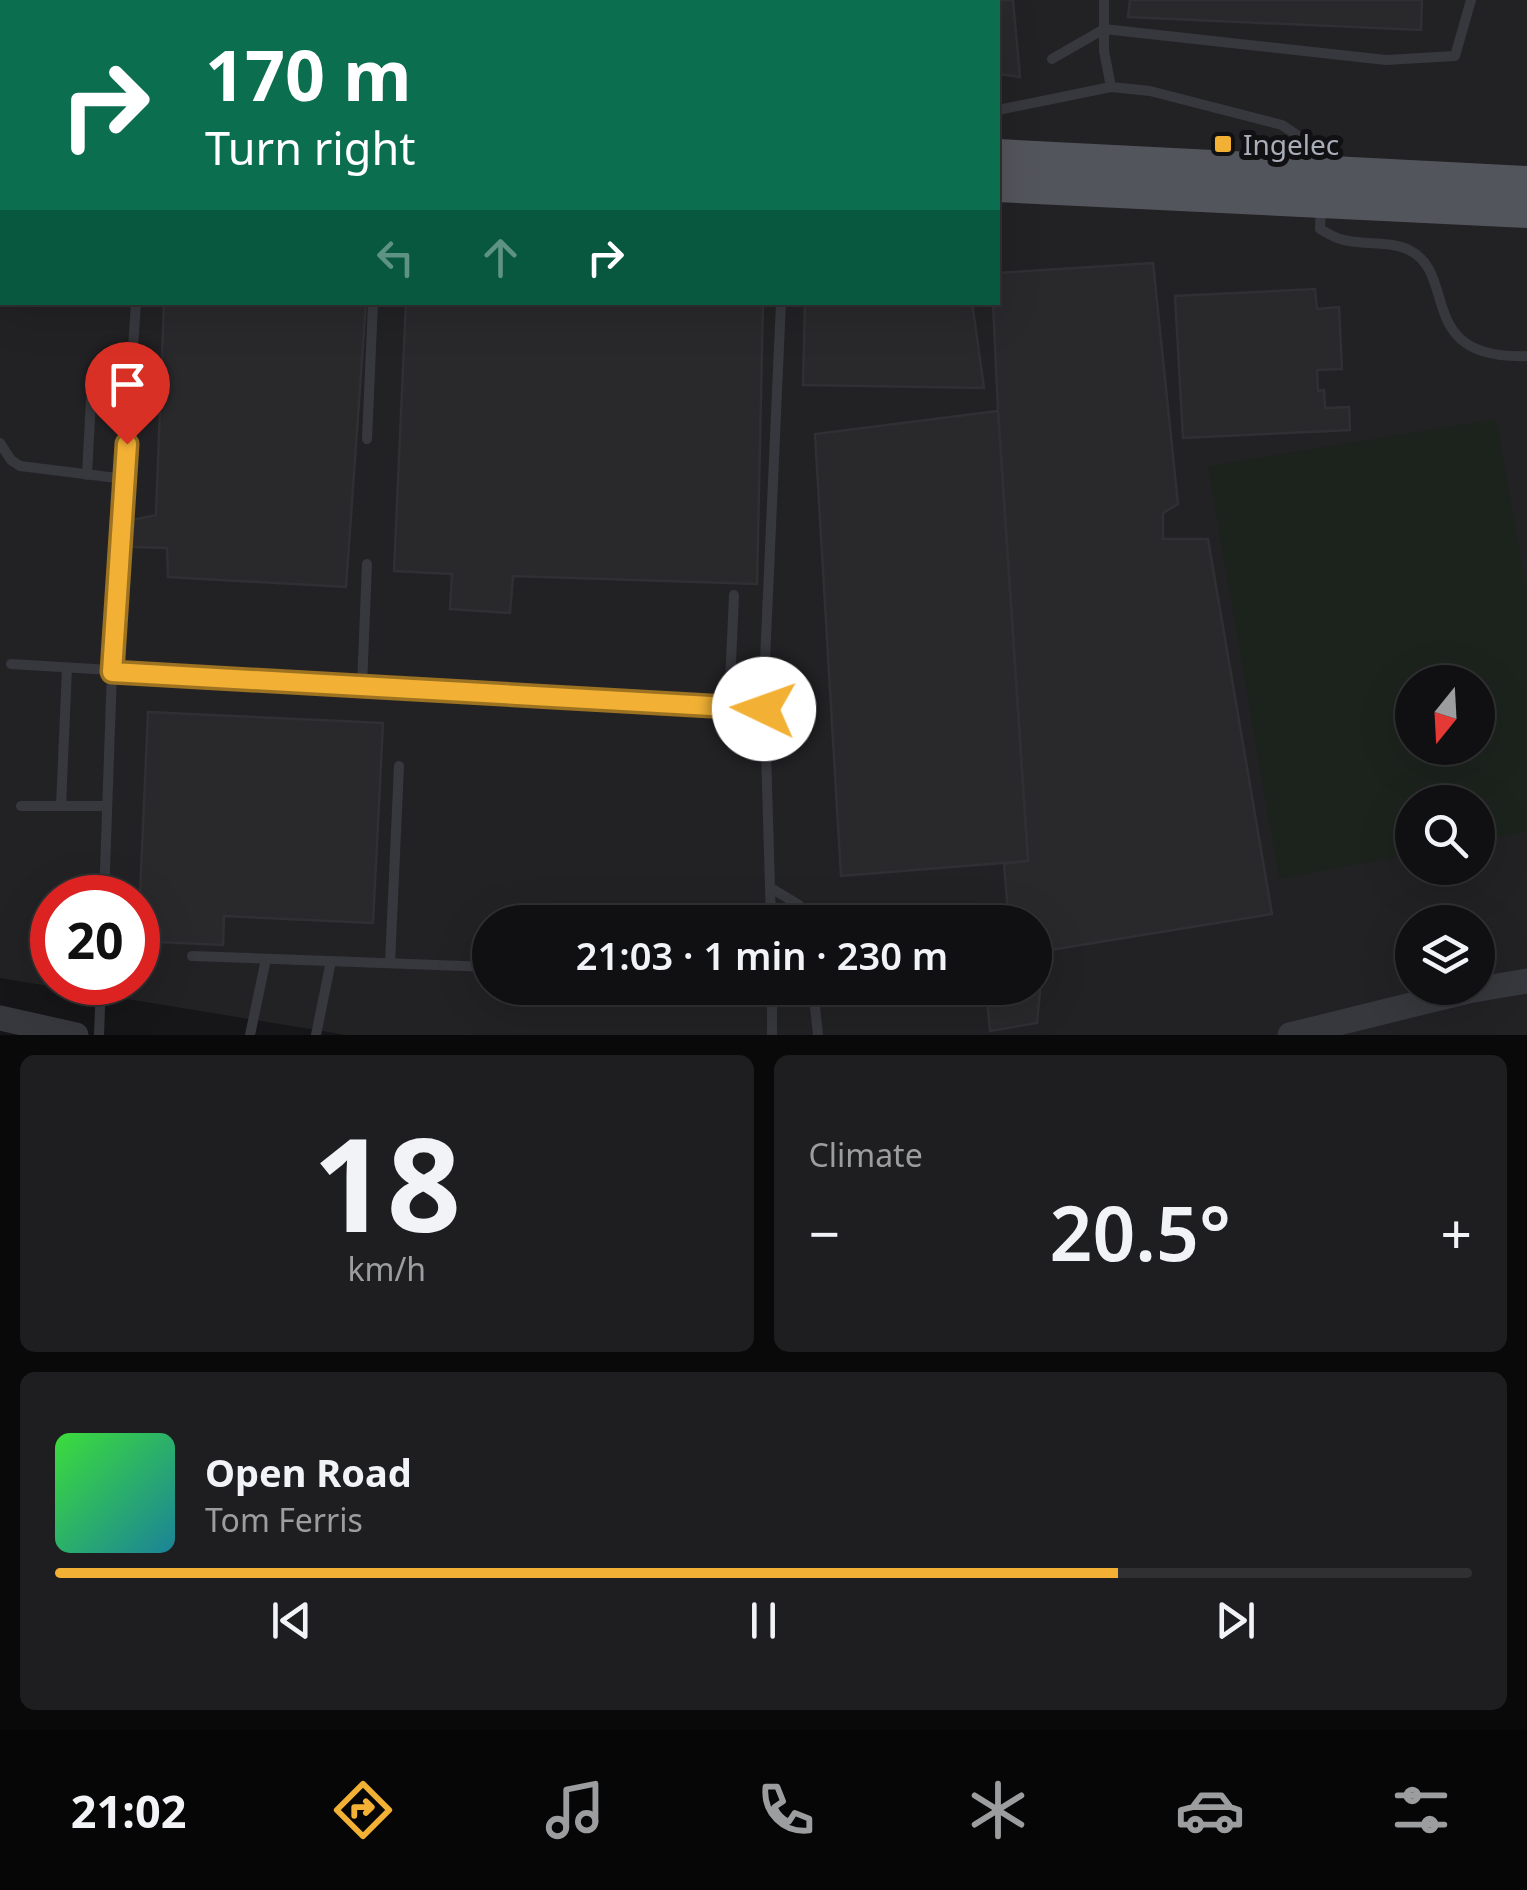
<!DOCTYPE html>
<html lang="en">
<head>
<meta charset="utf-8">
<style>
  body { margin:0; font-family:"Noto Sans",sans-serif; background:#1e1e20; color:#f1f3f6; height:100vh; display:flex; flex-direction:column; font-size:38px; white-space:nowrap }
  * { box-sizing:border-box; margin:0 }
  p { font-size:32px; color:#9c9d9f }
  .icon { flex:none; width:55px; height:55px; fill:none; stroke:currentColor; stroke-width:2; stroke-linecap:round; stroke-linejoin:round }
  .map { position:relative; height:1035px; overflow:hidden }
  .sheet { display:flex; flex-direction:column; gap:20px; padding:20px; background:#09090a; flex:1 }
  .sheet>* { flex:none }
  .banner { position:absolute; left:0px; top:0px; width:1000px; height:305px; box-shadow:0 10px 40px #0002,0 0 0 2px #303032; background:#0b6e4f; color:#fff; overflow:hidden }
  .needle { width:65px; rotate:198deg }
  .controls { position:absolute; left:1395px; top:665px; display:grid; gap:20px }
  .controls a { display:grid; place-items:center; width:100px; height:100px; border-radius:50%; background:#101012; box-shadow:0 10px 40px #0002,0 0 0 2px #303032; font-size:50px }
  .speed { position:absolute; left:30px; top:875px; display:flex; gap:20px; font-size:50px; font-weight:700; text-align:center }
  .speed>* { display:grid; place-content:center; width:130px; height:130px; border-radius:50%; background:#101012; box-shadow:0 10px 40px #0002,0 0 0 2px #303032; line-height:1 }
  .speed .limit { border:15px solid #d22; background:#fff; color:#111 }
  .pin { position:absolute; display:grid; place-items:center; width:85px; height:85px; color:#fff; margin:-102px -42px; border-radius:50% 50% 50% 0; rotate:-45deg; box-shadow:0 0 10px #0007 }
  .pin .icon { rotate:45deg }
  .me { position:absolute; width:110px; margin:-55px; rotate:273deg; stroke-linejoin:round; filter:drop-shadow(0 0 8px #0008) }
  .turn { display:flex; align-items:center; gap:35px; height:210px; padding:0 40px; font-size:45px }
  .turn .icon { width:130px; height:130px; stroke-width:2.5 }
  .turn b { display:block; font-size:70px; line-height:85px }
  .lanes { display:flex; align-items:center; height:95px; padding:0 40px; background:#0003; justify-content:center; gap:50px; direction:ltr }
  .lanes .off { opacity:.35 }
  .big { font-size:75px; font-weight:600; line-height:1.1 }
  .sheet .widget { flex:1; display:flex; flex-direction:column; justify-content:center; gap:15px; min-width:0; padding:0 35px; border-radius:15px; background:#1e1e20 }
  .sheet .dial { align-items:center; gap:0 }
  .dial b { font-size:130px; line-height:1 }
  .song { display:flex; align-items:center; gap:30px }
  .cover { width:120px; height:120px; border-radius:15px; background:linear-gradient(135deg,hsl(120 70% 55%),hsl(190 70% 35%)) }
  .played { height:10px; border-radius:5px; background:linear-gradient(90deg,#f2b134 75%,#303032 75%) }
  .keys { display:flex; justify-content:space-around; direction:ltr }
  .heat { display:flex; justify-content:space-between; align-items:center; font-size:55px; direction:ltr }
  .sheet .tiles { flex:1; display:grid; gap:20px; grid-template-columns:1fr 1fr }
  .widget:last-child { grid-column:span 2 }
  .trip { position:absolute; left:472px; top:905px; width:580px; height:100px; border-radius:50px; background:#101012; box-shadow:0 10px 40px #0002,0 0 0 2px #303032; font-weight:600; line-height:100px; text-align:center }
  .tabs { display:flex; height:160px; justify-content:space-around; align-items:center; background:#060607; color:#9c9d9f }
  .tabs .icon { width:70px; height:70px }
  .tabs .selected { color:#f2b134 }
  .tabs b { font-size:45px; color:#f1f3f6 }
  .map>svg:first-child { display:block }
  .built { fill:#222225; fill-rule:evenodd }
  .green { fill:#1c231d; fill-rule:evenodd }
  .building { fill:#29292c; stroke:#303034; stroke-width:2.5 }
  .lines { fill:none; stroke-linecap:round; stroke-linejoin:round }
  .service { stroke:#37383d; stroke-width:10 }
  .tertiary { stroke:#37383d; stroke-width:25 }
  .primary { stroke:#53555c; stroke-width:32 }
  .route-casing { stroke:#9d7322; stroke-width:25 }
  .route { stroke:#f2b134; stroke-width:18 }
  .poi-dot { fill:#f2b134; stroke:#111113; stroke-width:4 }
  .labels { text-anchor:middle; dominant-baseline:central; stroke-width:10; stroke-linejoin:round; paint-order:stroke }
  .poi-label { font-size:28px; fill:#a8adb8; stroke:#111113; text-anchor:start }
</style>
</head>
<body>
<div class="map">
<svg width="1527" height="1035" viewBox="0 0 1527 1035">
  <rect width="100%" height="100%" fill="#161618"/>
  <path class="built" d="M0 0H1527V1035H346L0 978ZM2 2H998V302H2ZM1412 682H1478V748H1412ZM1412 802H1478V868H1412ZM52 898H138V982H52ZM490 922H1035V988H490ZM1412 922H1478V988H1412Z"/>
  <path class="green" d="M1496 419 1527 591V832L1478 841V802H1412V854L1279 879 1208 466ZM1412 682H1478V748H1412Z"/>
  <g class="building">
    <polygon points="882,0 1013,0 1020,77 998,74 998,2 881,2"/>
    <polygon points="1130,0 1422,0 1421,30 1128,17"/>
    <polygon points="1153,263 1178,504 1163,513 1163,539 1208,539 1272,914 1044,951 1037,1023 990,1031 986,988 1035,988 1035,922 981,922 980,913 1008,912 1004,864 1028,861 998,411 993,302 998,302 998,273"/>
    <polygon points="1315,289 1317,309 1339,307 1342,369 1317,370 1318,391 1324,390 1325,408 1349,407 1350,430 1183,438 1175,296"/>
    <polygon points="164,302 366,302 346,587 168,577 167,548 132,547 132,520 156,515"/>
    <polygon points="406,302 763,302 757,584 513,576 510,613 450,609 452,574 394,571"/>
    <polygon points="805,302 972,302 984,388 803,385"/>
    <polygon points="998,411 1028,861 841,876 815,434"/>
    <polygon points="148,712 383,723 373,923 224,916 223,945 138,941"/>
  </g>
  <g class="lines">
    <g class="service">
      <polyline points="160,0 164,2"/>
      <polyline points="1104,0 1104,51 1111,87"/>
      <polyline points="44,2 45,0"/>
      <polyline points="1052,59 1104,29 1386,60 1455,56 1471,0"/>
      <polyline points="998,110 1111,87 1150,91 1282,125 1322,152 1333,166"/>
      <path d="M1321 204 1320 229C1326 232 1333 237 1340 239 1361 246 1389 240 1409 250 1459 274 1414 360 1527 356"/>
      <polyline points="0,211 2,209"/>
      <polyline points="367,439 373,302"/>
      <polyline points="0,443 11,460 20,466 125,479"/>
      <polyline points="87,475 91,399"/>
      <polyline points="11,664 764,709"/>
      <polyline points="362,686 367,564"/>
      <polyline points="729,707 734,595"/>
      <polyline points="21,806 107,806"/>
      <polyline points="61,806 67,668"/>
      <polyline points="771,888 799,905 806,922"/>
      <polyline points="104,898 112,671 136,302"/>
      <polyline points="771,922 764,683 781,302"/>
      <polyline points="192,956 490,967"/>
      <polyline points="390,963 399,766"/>
      <polyline points="772,988 772,1035"/>
      <polyline points="813,988 818,1035"/>
      <polyline points="99,1035 101,982"/>
      <polyline points="250,1035 266,959"/>
      <polyline points="316,1035 331,961"/>
    </g>
    <g class="tertiary">
      <polyline points="0,1018 76,1035"/>
      <polyline points="1290,1035 1468,991 1527,981"/>
    </g>
    <g class="primary">
      <polyline points="0,100 2,100"/>
      <polyline points="0,129 2,129"/>
      <polyline points="998,155 1527,182"/>
      <polyline points="998,186 1527,212"/>
    </g>
  </g>
  <g class="lines">
    <g class="route-casing">
      <polyline id="route" points="127,444 112,672 764,709"/>
    </g>
    <use href="#route" class="route"/>
  </g>
  <rect class="poi-dot" x="1213" y="134" width="20" height="20" rx="5"/>
  <g class="labels">
    <g class="poi-label">
      <text x="1243" y="144">Ingelec</text>
    </g>
  </g>
</svg>
<div class="controls">
<a><svg class="needle" viewBox="-14 -14 28 28"><path d="M0-13l5 13h-10z" fill="#e53935"/><path d="M0 13l5-13h-10z" fill="#9c9d9f"/></svg></a>
<a><svg class="icon" aria-label="search" viewBox="0 0 24 24"><circle cx="10" cy="10" r="6"/><path d="M15 15l6 6"/></svg></a>
<a><svg class="icon" aria-label="layers" viewBox="0 0 24 24"><path d="M12 4l9 5-9 5-9-5zM3 14l9 5 9-5"/></svg></a>
</div>
<div class="speed"><div class="limit">20</div></div>
<div class="pin" style="left:127px;top:444px;background:#d93025"><svg class="icon" aria-label="arrive" viewBox="0 0 24 24"><path d="M6 21V4h12l-3 4 3 4H6"/></svg></div>
<svg class="me" style="left:764px;top:709px" viewBox="-20 -20 40 40"><circle r="19" fill="#fff"/><path d="M0-13L10 11 0 6-10 11z" fill="#f2b134"/></svg>
<div class="trip">21:03 · 1 min · 230 m</div>
<div class="banner">
<div class="turn"><svg class="icon" aria-label="right" viewBox="0 0 24 24"><path d="M7 20v-9h11M14 6l5 5-5 5"/></svg><div><b>170 m</b>Turn right</div></div>
<div class="lanes"><svg class="icon off" aria-label="left" viewBox="0 0 24 24"><path d="M17 20v-9H6M10 6l-5 5 5 5"/></svg><svg class="icon off" aria-label="ahead" viewBox="0 0 24 24"><path d="M12 20V5M6 11l6-6 6 6"/></svg><svg class="icon" aria-label="right" viewBox="0 0 24 24"><path d="M7 20v-9h11M14 6l5 5-5 5"/></svg></div>
</div>
</div>
<section class="sheet">
<div class="tiles">
<div class="widget dial"><b>18</b><p>km/h</p></div>
<div class="widget"><p>Climate</p>
<div class="heat"><a>−</a><b class="big">20.5°</b><a>+</a></div>
</div>
<div class="widget">
<div class="song"><i class="cover"></i><div><b>Open Road</b><p>Tom Ferris</p></div></div>
<div class="played"></div>
<div class="keys"><svg class="icon" aria-label="previous" viewBox="0 0 24 24"><path d="M18 5L8 12l10 7zM5 5v14"/></svg><svg class="icon" aria-label="pause" viewBox="0 0 24 24"><path d="M8 5v14M16 5v14"/></svg><svg class="icon" aria-label="next" viewBox="0 0 24 24"><path d="M6 5l10 7-10 7zM19 5v14"/></svg></div>
</div>
</div>
</section>
<nav class="tabs">
<b>21:02</b>
<svg class="icon selected" aria-label="directions" viewBox="0 0 24 24"><path d="M12 3l9 9-9 9-9-9zM9 14v-3h6M13 9l2 2-2 2"/></svg>
<svg class="icon" aria-label="music" viewBox="0 0 24 24"><path d="M9 18V5l10-2v13"/><circle cx="6" cy="18" r="3"/><circle cx="16" cy="16" r="3"/></svg>
<svg class="icon" aria-label="phone" viewBox="0 0 24 24"><path d="M5 4h4l2 5-3 2q2 4 5 5l2-3 5 2v4C11 20 4 13 5 4z"/></svg>
<svg class="icon" aria-label="climate" viewBox="0 0 24 24"><path d="M12 3v18M4 7l16 10M4 17L20 7"/></svg>
<svg class="icon" aria-label="car" viewBox="0 0 24 24"><path d="M5 17H2v-5l4-1 3-4h7l3 4 3 1v5h-3M9 17h6M6 11h13"/><circle cx="7" cy="17" r="2"/><circle cx="17" cy="17" r="2"/></svg>
<svg class="icon" aria-label="filters" viewBox="0 0 24 24"><path d="M4 7h16M4 17h16"/><circle cx="9" cy="7" r="2"/><circle cx="15" cy="17" r="2"/></svg>
</nav>
</body>
</html>
